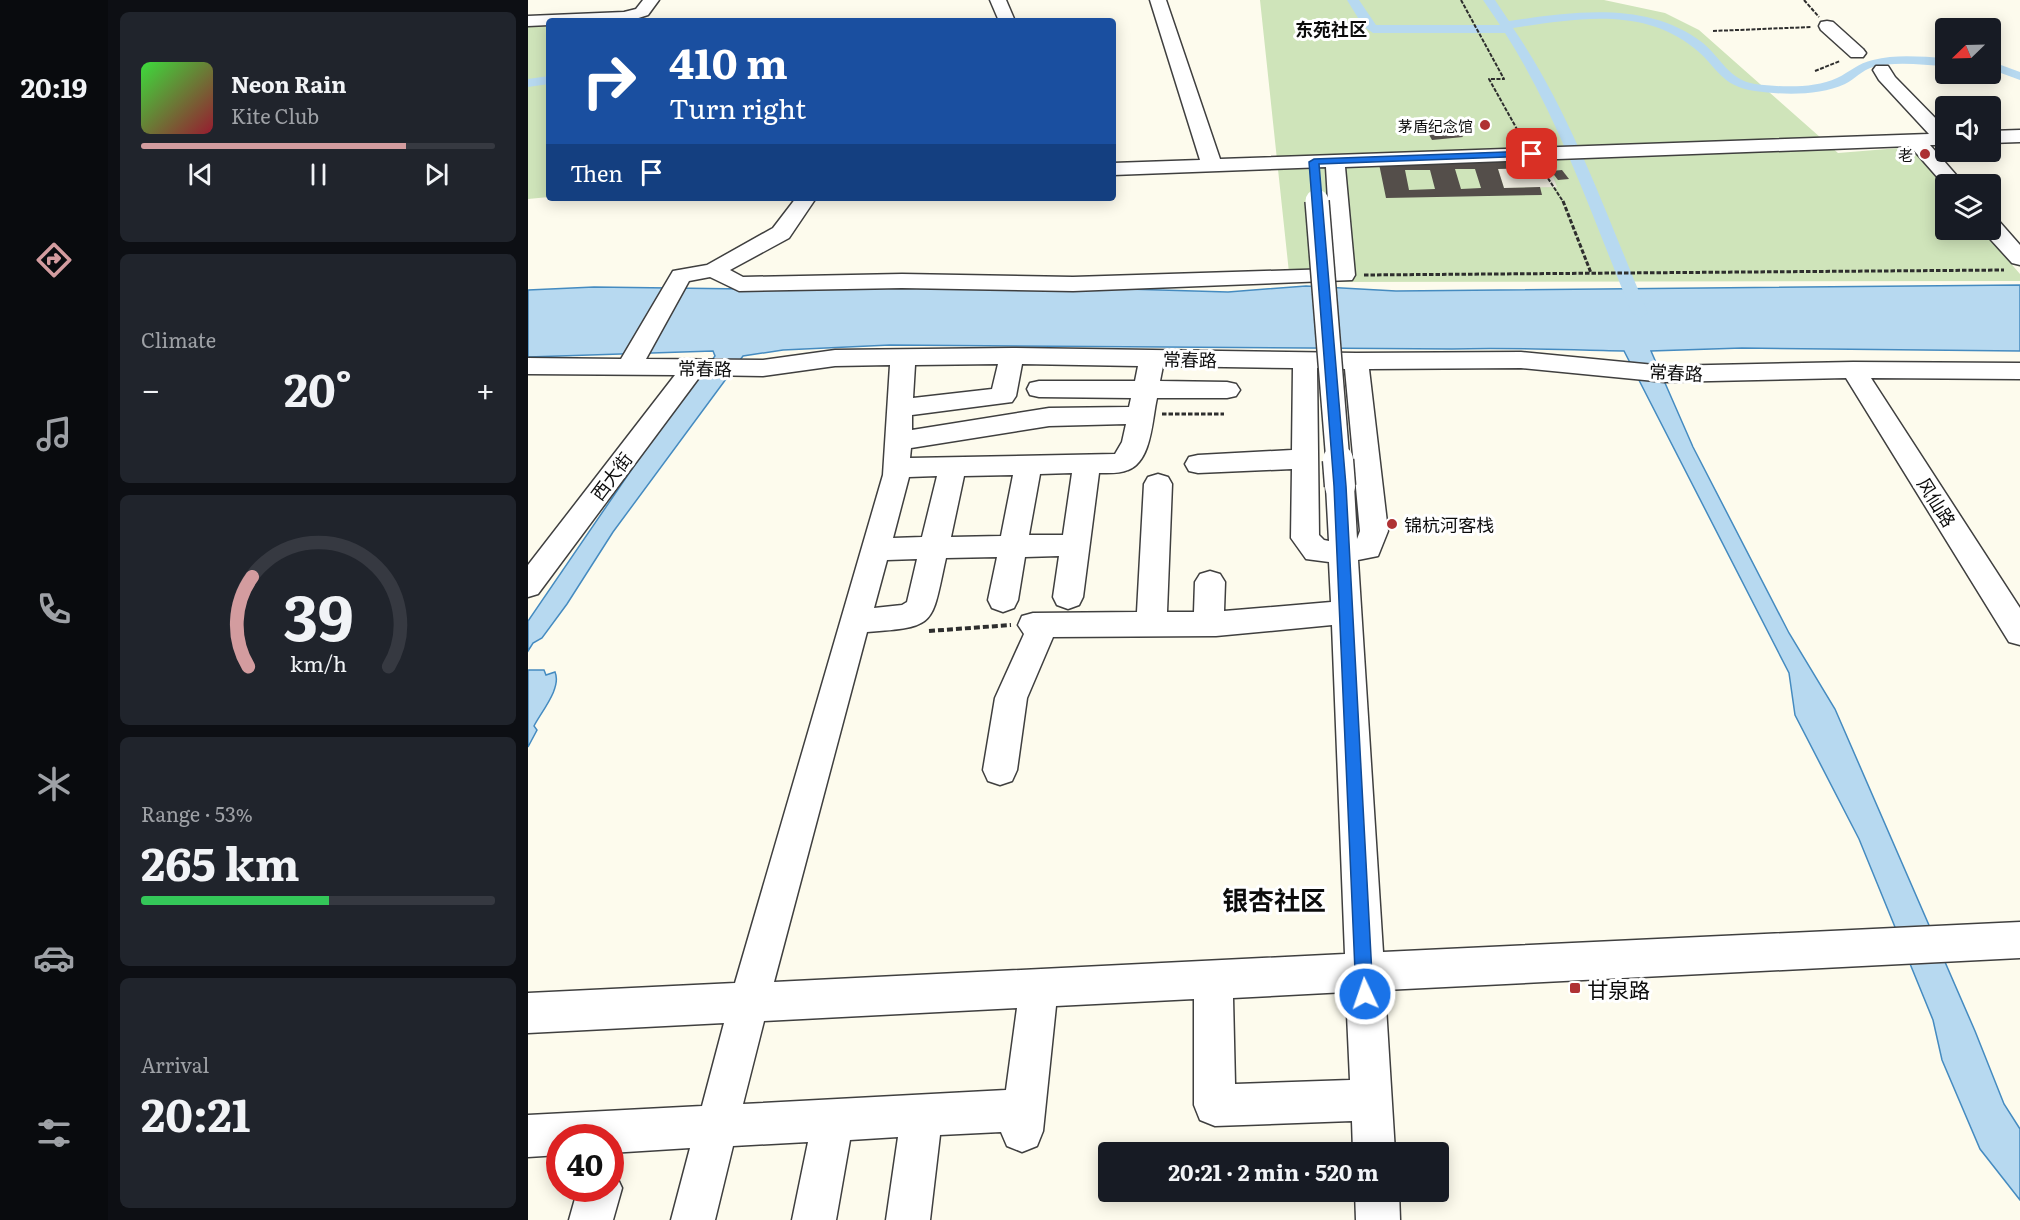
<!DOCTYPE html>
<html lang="en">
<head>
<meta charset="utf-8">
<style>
  body { margin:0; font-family:Literata,"Noto Sans SC",serif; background:#20242c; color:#f1f3f6; height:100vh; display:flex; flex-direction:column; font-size:22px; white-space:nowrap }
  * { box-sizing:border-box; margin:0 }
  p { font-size:20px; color:#9ea1a6 }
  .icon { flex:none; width:33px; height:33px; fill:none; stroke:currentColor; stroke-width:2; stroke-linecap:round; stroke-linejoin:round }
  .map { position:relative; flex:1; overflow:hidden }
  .side { display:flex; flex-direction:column; gap:12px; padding:12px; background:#0d0f14; width:420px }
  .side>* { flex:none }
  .hud { position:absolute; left:18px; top:18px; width:570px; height:183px; border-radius:6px; box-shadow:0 3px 15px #0003; background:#1a4fa0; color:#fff; overflow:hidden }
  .needle { width:39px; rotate:247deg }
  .tools { position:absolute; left:1407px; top:18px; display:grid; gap:12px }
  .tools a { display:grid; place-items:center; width:66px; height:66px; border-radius:6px; background:#171b24; box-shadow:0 3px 15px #0003; font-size:30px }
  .speed { position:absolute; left:18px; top:1124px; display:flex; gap:12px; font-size:30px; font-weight:700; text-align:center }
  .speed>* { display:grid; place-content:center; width:78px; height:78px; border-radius:50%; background:#171b24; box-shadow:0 3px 15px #0003; line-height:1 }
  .speed .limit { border:9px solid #d22; background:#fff; color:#111 }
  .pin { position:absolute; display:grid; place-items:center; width:51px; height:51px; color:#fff; margin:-26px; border-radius:12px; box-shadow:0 3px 9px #0006 }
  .me { position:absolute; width:66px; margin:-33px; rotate:357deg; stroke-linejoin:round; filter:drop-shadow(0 0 4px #0008) }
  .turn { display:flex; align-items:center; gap:21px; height:126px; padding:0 24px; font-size:27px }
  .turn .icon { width:78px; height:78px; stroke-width:2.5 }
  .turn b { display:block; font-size:42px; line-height:51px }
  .then { display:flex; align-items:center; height:57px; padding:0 24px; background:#0003; gap:12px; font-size:22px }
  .big { font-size:45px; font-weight:700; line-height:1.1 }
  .side .tile { flex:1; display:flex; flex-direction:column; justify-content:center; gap:9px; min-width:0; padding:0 21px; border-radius:9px; background:#20242c }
  .side .dial { align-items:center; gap:0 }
  .dial svg { height:156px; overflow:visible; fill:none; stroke:#363941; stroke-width:7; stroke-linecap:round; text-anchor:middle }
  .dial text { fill:#f1f3f6; stroke:none }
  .song { display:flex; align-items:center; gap:18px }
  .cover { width:72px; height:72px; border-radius:9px; background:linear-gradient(135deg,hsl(120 70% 55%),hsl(350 70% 35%)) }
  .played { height:6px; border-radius:3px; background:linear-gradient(90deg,#d39c9f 75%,#363941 75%) }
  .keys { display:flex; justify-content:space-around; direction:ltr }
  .heat { display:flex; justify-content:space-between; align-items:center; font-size:33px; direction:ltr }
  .charge { height:9px; border-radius:4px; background:linear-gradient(90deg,#34c759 53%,#363941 0) }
  .trip { position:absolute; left:570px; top:1142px; width:351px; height:60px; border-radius:6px; background:#171b24; box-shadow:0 3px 15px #0003; font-weight:700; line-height:60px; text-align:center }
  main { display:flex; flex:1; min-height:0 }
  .dock { display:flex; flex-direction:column; width:108px; justify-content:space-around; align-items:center; background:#090b0e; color:#9ea1a6 }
  .dock .icon { width:42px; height:42px }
  .dock .current { color:#d39c9f }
  .dock b { font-size:27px; color:#f1f3f6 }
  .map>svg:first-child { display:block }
  .green { fill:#cfe4ba }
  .plaza { fill:#ece9dd }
  .water { fill:#b7d9f0; stroke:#458bc0; stroke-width:1.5 }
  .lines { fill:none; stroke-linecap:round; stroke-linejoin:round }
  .canal { fill:#b7d9f0; fill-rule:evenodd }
  .building { fill:#544e4a; fill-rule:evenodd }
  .minor-casing { stroke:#3f3f3f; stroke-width:3 }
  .path-far2 { stroke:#2e2e2e; stroke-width:2; stroke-dasharray:4 1.5; stroke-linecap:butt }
  .path-far1 { stroke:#2e2e2e; stroke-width:3; stroke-dasharray:4.5 2; stroke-linecap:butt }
  .path { stroke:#2e2e2e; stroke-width:4; stroke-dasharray:6 3; stroke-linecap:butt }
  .minor { fill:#fff; fill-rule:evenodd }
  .minor-bridge-far2-casing { stroke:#3f3f3f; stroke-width:20; stroke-linecap:butt }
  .minor-bridge-far1-casing { stroke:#3f3f3f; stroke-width:26; stroke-linecap:butt }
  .minor-bridge-casing { stroke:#3f3f3f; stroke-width:33; stroke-linecap:butt }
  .minor-bridge-far2 { stroke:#fff; stroke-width:18 }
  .minor-bridge-far1 { stroke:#fff; stroke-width:23 }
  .minor-bridge { stroke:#fff; stroke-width:30 }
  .route { fill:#1a73e8; stroke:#114b97; stroke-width:1.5 }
  .poi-dot { fill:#af3234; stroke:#fff; stroke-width:2 }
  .labels { text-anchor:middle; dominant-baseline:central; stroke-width:6; stroke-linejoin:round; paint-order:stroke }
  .far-poi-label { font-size:15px; fill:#0c0c0c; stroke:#fff; text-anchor:end }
  .far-quarter-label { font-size:18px; font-weight:bold; fill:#0c0c0c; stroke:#fff }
  .street-label { font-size:18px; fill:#0c0c0c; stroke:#fff }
  .poi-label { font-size:18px; fill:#0c0c0c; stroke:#fff; text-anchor:start }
  .near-poi-label { font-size:21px; fill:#0c0c0c; stroke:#fff; text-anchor:start }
  .near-quarter-label { font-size:26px; font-weight:bold; fill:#0c0c0c; stroke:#fff }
</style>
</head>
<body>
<main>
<nav class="dock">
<b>20:19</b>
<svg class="icon current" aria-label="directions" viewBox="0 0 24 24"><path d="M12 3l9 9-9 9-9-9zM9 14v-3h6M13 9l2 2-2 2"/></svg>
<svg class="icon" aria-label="music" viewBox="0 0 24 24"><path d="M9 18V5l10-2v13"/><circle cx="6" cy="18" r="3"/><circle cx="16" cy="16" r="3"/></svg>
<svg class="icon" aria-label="phone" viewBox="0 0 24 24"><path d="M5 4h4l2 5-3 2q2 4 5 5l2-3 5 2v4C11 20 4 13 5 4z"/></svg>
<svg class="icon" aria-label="climate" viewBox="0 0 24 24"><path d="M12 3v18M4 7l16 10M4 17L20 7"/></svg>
<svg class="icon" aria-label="car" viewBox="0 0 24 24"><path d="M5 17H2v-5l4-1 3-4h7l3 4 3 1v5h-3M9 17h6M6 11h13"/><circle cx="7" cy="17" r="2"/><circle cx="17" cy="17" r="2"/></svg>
<svg class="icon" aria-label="filters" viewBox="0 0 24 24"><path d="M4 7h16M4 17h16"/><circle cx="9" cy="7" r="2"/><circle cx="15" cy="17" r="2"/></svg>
</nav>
<section class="side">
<div class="tile">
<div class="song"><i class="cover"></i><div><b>Neon Rain</b><p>Kite Club</p></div></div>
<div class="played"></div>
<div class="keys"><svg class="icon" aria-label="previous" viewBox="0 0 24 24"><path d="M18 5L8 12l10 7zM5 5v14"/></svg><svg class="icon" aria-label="pause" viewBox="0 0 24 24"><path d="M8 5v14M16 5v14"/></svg><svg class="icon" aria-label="next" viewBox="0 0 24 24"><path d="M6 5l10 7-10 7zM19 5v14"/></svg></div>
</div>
<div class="tile"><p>Climate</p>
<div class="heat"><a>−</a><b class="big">20°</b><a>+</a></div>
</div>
<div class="tile dial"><svg viewBox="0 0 100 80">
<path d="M14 69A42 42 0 1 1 86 69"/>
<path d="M14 69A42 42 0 0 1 16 23" stroke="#d39c9f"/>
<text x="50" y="56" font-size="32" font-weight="700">39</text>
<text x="50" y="72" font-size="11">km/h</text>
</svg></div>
<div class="tile"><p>Range · 53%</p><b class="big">265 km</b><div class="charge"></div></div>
<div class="tile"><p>Arrival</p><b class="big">20:21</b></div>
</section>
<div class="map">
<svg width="1492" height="1220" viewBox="0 0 1492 1220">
  <rect width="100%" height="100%" fill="#fdfbed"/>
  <g class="green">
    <polygon points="732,0 1076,0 1137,13 1171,30 1310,153 1384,147 1417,187 1418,230 1454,230 1492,274 1492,281 762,282"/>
    <polygon points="21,26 21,197 0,199 0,27"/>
  </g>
  <polygon class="plaza" points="1021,167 1029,187 976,188 970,169"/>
  <g class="water">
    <path d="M355 282 700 292 778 286 868 291 1492 285V351L1214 348 1123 351 1165 447 1261 633 1307 709 1447 1031 1476 1104 1492 1129V1200L1452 1149 1414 1060 1405 1020 1331 839 1267 715 1261 673 1096 351C1038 350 982 347 924 349L362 345 255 350 215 356 85 532 39 604 14 638 5 643 0 651V621L119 447 187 356 185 351 0 357V290L66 287 218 289Z"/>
    <path d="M0 670H16L18 675 27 672C34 688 13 712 6 726L9 730 0 747Z"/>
  </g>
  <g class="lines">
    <g class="canal">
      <path d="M819 0H831L848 25H972L955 0H967L981 21C1045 12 1119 0 1175 43 1193 58 1201 80 1227 84 1252 87 1285 89 1309 78 1322 72 1330 63 1345 60 1369 54 1393 57 1418 58V66C1394 65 1368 61 1345 67 1334 70 1327 79 1317 84 1291 96 1255 95 1227 91 1192 86 1190 67 1166 48 1114 6 1046 19 985 28 1044 114 1079 217 1120 313L1112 318 1104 313C1065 219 1032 119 977 33H845L835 26Z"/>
      <polygon points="1462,61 1492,72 1492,80 1462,69"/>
      <polygon points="21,76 21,84 0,87 0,79"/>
    </g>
  </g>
  <g class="building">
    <polygon points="925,121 935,137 904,140 895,124"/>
    <path d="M1002 161 1004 168 970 169 976 188 1012 187 1014 195 858 198 851 164ZM927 169H947L953 188 933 189ZM877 170H902L907 189 881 190Z"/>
    <polygon points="1034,170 1041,179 1030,180 1023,171"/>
  </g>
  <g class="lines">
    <g class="minor-casing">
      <g id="minor">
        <polygon points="115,0 131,0 120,15 101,21 21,21 21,25 0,26 0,16 96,12 108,9"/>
        <polygon points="462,0 478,0 487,21 471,21"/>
        <path d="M622 0H638L692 159 1401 134 1351 80 1345 70 1348 66H1360L1367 77 1418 129V145H1402L1436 184H1418V187L1382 146 817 167 827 275 824 280 545 291 374 288 211 291 182 277 161 281 118 359 235 360 307 350 484 348 828 353 993 352 1137 366 1325 362 1492 363V379L1343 378 1492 608V645L1481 642 1318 378 1137 382 993 368 841 369 860 531 850 556 830 560 855 952 1492 922V958L857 990 867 1152H825L824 1121 687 1126 672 1120 666 1105V999L528 1006 515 1131 509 1146 494 1152 479 1146 473 1132 412 1135 402 1220H358L370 1137 322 1140 308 1220H264L280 1142 205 1146 187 1220H143L162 1148 82 1153V1137H32V1155L0 1157V1115L174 1106 196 1023 0 1033V993L207 983 355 475 362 365 307 366 235 376 173 375 10 594 0 597V565L147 375 0 374V358L93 359 145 271 179 265 245 228 268 198H288L261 238 202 270 215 277 374 274 545 277 804 269 798 167 585 175V163L672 160ZM470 364 464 389 385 398 387 365ZM494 364 610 366 607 381H511L502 383 499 389 502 395 511 397 603 398 601 407 521 408 384 430V415L484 402 488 396ZM635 366 765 368 764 450 670 455 661 457 657 464 661 471 670 473 764 469 763 538 778 559 801 562 803 602 696 611 697 582 692 574 682 571 672 574 667 582 666 612H639L644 484 640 477 630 474 620 477 616 484 609 612 505 613 494 616 490 625 496 634 467 698 455 770 460 781 472 785 484 781 489 770 499 698 525 637 688 636 804 625 817 954 246 982 339 632C410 627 403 625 418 558L469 557 460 600 464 608 475 612 486 608 490 600 497 557 531 556 525 597 529 605 540 609 551 605 555 597 571 473C581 473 591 474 600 470 624 461 624 419 629 398H699L708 396 712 390 708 384 699 382 632 381ZM789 368 817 369 832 531 829 539 826 486 822 479 812 476 802 479 798 486 801 541 796 540 791 535ZM598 424 594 442 587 454 382 458 383 448 521 426ZM544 473 535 535H501L512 474ZM485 475 473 536 423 537 436 476ZM409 476 394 537 365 538 381 477ZM389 559 379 602 374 605 346 608 359 560ZM818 992 822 1080 707 1084 705 998ZM489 1008 478 1090 215 1104 236 1021Z"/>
        <polygon points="1299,21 1305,22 1335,49 1338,53 1335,57 1323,57 1293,30 1291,26 1293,22"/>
        <polygon points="1492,130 1492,142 1462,143 1462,131"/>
        <polygon points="1462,219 1470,220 1492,245 1492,265 1484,263 1454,230 1462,230"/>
        <polygon points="82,1171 87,1173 94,1188 85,1220 41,1220 50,1188 82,1188"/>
        <polygon points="827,1191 871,1191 872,1220 828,1220"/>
      </g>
    </g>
    <g class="path-far2">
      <polyline points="933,0 976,79 961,79 995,140"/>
      <polyline points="1276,0 1291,17"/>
      <polyline points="1185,31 1283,27"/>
      <polyline points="1287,71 1312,61"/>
      <polyline points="1014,169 1036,203"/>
    </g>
    <g class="path-far1">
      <polyline points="1035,201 1063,273"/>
      <polyline points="836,275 1476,270"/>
      <polyline points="634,414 696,414"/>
    </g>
    <polyline class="path" points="401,631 483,625"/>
    <use href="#minor" class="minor"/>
    <g class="minor-bridge-far2-casing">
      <polyline id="minor-bridge-far2" points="789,199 789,203"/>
    </g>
    <g class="minor-bridge-far1-casing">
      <polyline id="minor-bridge-far1" points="789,201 810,462"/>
    </g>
    <g class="minor-bridge-casing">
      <polyline id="minor-bridge" points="810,460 812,486"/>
    </g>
    <use href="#minor-bridge-far2" class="minor-bridge-far2"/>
    <use href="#minor-bridge-far1" class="minor-bridge-far1"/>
    <use href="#minor-bridge" class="minor-bridge"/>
  </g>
  <polygon class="route" points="1004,151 1008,154 1007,156 791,164 818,486 845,994 843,1000 837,1003 830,1000 828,994 806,486 781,162 786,159"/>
  <g class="poi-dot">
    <circle cx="957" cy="125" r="6"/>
    <circle cx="1397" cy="154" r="6"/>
    <circle cx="864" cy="524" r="6"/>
    <rect x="1041" y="982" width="12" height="12" rx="3"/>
  </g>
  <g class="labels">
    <g class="far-poi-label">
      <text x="945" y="125">茅盾纪念馆</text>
      <text x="1385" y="154">老</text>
    </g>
    <g class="far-quarter-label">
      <text x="803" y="28">东苑社区</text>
    </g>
    <g class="street-label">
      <text transform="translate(662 359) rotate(1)">常春路</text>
      <text transform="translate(177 368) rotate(1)">常春路</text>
      <text transform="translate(1148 372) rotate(3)">常春路</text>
      <text transform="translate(83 476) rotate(-53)">西大街</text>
      <text transform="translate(1409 502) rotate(58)">风仙路</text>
    </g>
    <g class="poi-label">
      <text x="876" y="524">锦杭河客栈</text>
    </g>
    <g class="near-poi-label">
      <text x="1059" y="988">甘泉路</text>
    </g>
    <g class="near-quarter-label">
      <text x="746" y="898">银杏社区</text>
    </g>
  </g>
</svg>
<div class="tools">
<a><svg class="needle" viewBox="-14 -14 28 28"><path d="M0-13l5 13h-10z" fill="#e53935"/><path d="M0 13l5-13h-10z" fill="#9ea1a6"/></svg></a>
<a><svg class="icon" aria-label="sound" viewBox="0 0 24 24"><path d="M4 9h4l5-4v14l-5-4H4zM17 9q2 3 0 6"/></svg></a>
<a><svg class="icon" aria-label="layers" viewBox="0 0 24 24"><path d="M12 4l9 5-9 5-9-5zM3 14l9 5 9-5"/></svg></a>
</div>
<div class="speed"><div class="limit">40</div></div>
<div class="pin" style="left:1004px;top:154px;background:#d93025"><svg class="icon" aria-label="arrive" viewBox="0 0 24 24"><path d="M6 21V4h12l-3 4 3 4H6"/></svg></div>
<svg class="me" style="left:837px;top:994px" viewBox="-20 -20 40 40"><circle r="17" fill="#1a73e8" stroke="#fff" stroke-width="3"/><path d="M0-11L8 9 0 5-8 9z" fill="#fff"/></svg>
<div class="trip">20:21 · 2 min · 520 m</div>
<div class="hud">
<div class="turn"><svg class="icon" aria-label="right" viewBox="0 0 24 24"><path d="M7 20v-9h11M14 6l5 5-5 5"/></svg><div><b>410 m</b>Turn right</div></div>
<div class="then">Then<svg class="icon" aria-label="arrive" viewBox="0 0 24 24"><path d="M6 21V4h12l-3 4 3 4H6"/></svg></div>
</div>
</div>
</main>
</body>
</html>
